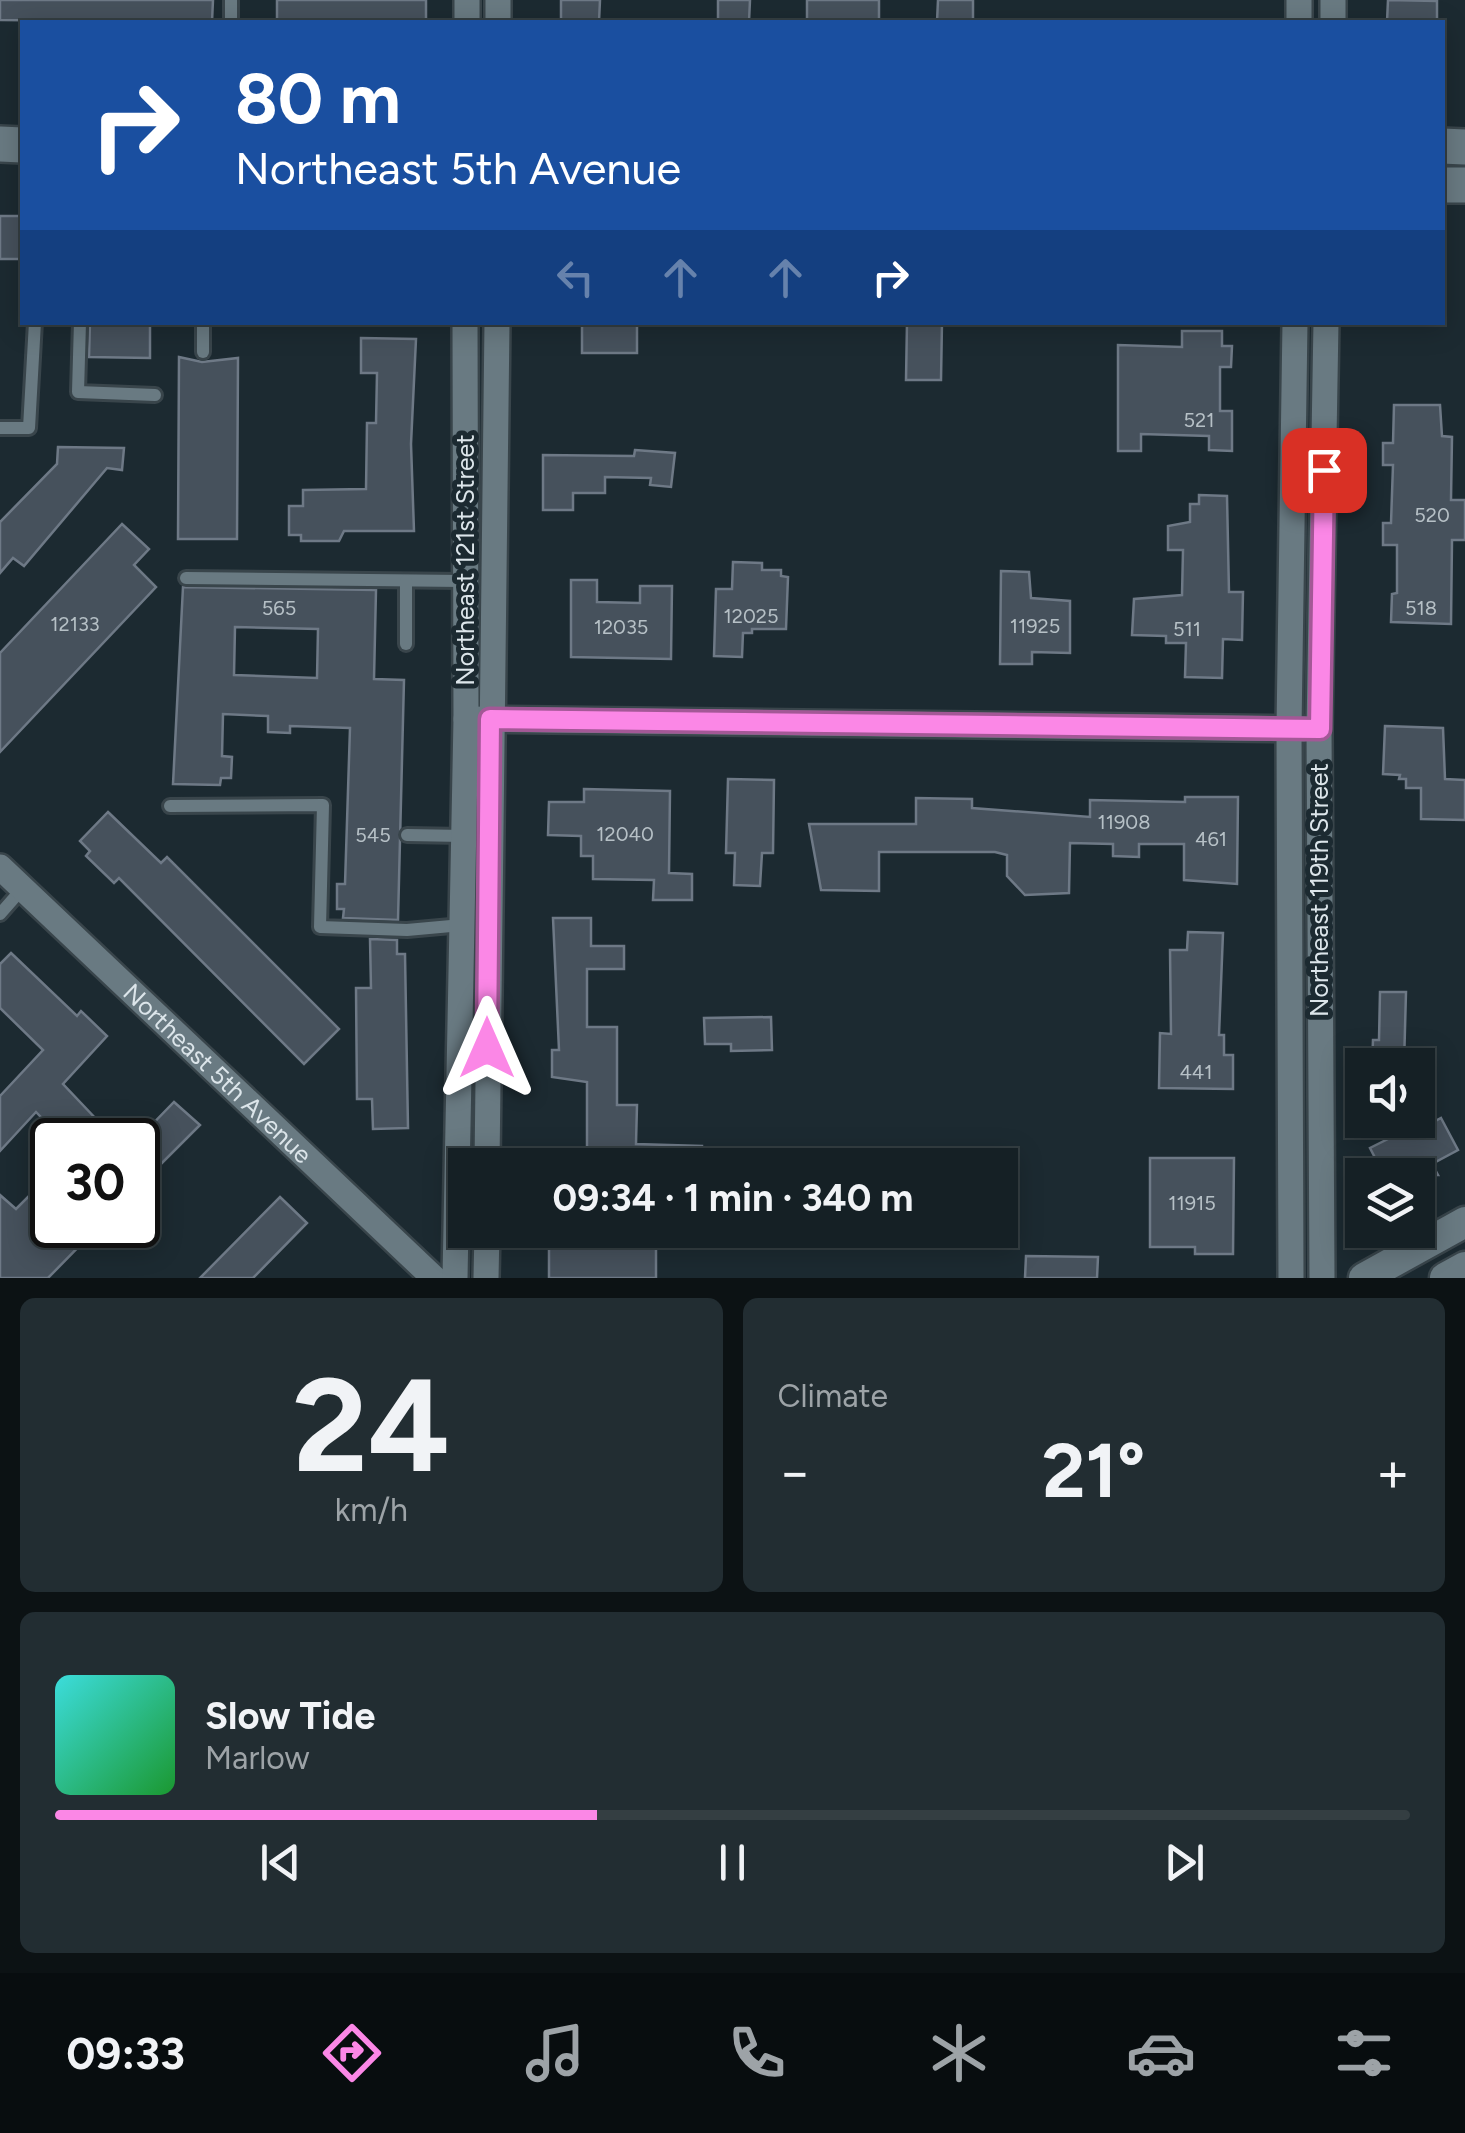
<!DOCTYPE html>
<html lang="en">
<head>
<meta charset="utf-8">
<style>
  body { margin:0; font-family:Figtree,sans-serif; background:#222d32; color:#f1f3f6; height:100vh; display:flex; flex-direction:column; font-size:38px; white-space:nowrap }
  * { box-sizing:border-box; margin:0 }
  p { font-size:32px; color:#9da3a7 }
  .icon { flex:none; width:55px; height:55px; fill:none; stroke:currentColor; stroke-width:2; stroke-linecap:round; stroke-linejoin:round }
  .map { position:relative; height:1278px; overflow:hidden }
  .drawer { display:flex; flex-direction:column; gap:20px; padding:20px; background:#0c1214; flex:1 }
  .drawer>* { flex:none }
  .guide { position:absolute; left:20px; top:20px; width:1425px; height:305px; border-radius:0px; box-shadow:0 5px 25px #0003,0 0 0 2px #343e42; background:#1a4fa0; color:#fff; overflow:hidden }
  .buttons { position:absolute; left:1345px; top:1048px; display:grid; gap:20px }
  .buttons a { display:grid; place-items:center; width:90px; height:90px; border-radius:0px; background:#152025; box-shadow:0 5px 25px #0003,0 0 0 2px #343e42; font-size:50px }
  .speed { position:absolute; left:30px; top:1118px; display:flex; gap:20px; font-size:50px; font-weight:700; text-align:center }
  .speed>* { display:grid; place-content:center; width:130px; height:130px; border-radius:50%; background:#152025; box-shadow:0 5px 25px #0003,0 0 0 2px #343e42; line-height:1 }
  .speed .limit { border:5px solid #111; border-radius:15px; background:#fff; color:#111 }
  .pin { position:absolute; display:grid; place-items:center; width:85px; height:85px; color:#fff; margin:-42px; border-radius:20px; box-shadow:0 5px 15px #0006 }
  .me { position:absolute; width:110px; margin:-55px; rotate:0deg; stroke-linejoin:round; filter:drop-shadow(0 0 8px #0008) }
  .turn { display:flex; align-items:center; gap:35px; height:210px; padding:0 50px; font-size:45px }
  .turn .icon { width:130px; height:130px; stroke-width:2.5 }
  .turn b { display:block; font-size:70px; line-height:85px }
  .lanes { display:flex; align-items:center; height:95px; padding:0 50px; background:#0003; justify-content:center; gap:50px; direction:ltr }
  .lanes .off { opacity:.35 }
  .big { font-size:75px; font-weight:700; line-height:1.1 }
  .drawer .widget { flex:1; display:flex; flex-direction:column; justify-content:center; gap:15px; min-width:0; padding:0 35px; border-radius:15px; background:#222d32 }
  .drawer .dial { align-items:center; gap:0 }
  .dial b { font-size:130px; line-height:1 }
  .song { display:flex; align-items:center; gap:30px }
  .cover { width:120px; height:120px; border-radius:15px; background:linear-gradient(135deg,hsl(180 70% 55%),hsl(130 70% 35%)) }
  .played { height:10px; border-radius:5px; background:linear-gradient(90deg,#fb87e6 40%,#343e42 40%) }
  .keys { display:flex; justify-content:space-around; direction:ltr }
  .heat { display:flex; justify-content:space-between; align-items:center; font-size:55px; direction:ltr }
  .drawer .tiles { flex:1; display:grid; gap:20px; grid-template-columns:1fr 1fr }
  .widget:last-child { grid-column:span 2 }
  .trip { position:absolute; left:448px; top:1148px; width:570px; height:100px; border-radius:0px; background:#152025; box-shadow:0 5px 25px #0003,0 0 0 2px #343e42; font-weight:700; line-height:100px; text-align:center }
  .dock { display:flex; height:160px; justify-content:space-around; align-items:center; background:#080d0f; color:#9da3a7 }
  .dock .icon { width:70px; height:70px }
  .dock .on { color:#fb87e6 }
  .dock b { font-size:45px; color:#f1f3f6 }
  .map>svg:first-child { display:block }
  .building { fill:#46515c; stroke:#6e7986; stroke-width:2.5; fill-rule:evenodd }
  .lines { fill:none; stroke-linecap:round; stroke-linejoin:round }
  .service-casing { stroke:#39454b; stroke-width:18 }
  .minor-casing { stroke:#39454b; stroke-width:30 }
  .tertiary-casing { stroke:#39454b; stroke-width:35 }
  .secondary-casing { stroke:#39454b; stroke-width:40 }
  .service { stroke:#697a82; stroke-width:12 }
  .minor { stroke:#697a82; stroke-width:25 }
  .tertiary { stroke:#697a82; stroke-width:30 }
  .secondary { stroke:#697a82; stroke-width:35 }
  .route-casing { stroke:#a35896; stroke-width:25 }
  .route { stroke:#fb87e6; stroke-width:18 }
  .labels { text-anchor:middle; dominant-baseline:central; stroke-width:10; stroke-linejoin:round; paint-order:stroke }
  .number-label { font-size:20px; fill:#b6c0c6 }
  .street-label { font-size:25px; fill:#dce5ea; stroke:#1c2a31 }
</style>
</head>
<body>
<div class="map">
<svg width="1465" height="1278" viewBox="0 0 1465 1278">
  <rect width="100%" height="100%" fill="#1c2a31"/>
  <g class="building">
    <polygon points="0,0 213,0 212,22 0,20"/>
    <rect x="277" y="0" width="149" height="22"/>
    <polygon points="561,0 600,0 599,22 561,22"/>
    <polygon points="718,0 750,0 749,22 718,22"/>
    <rect x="807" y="0" width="72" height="22"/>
    <polygon points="938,0 973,0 973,22 937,22"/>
    <polygon points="1388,0 1437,1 1437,22 1387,22"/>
    <rect x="0" y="216" width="22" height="43"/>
    <polygon points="90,322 150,322 150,358 89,357"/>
    <rect x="582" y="322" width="55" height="31"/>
    <polygon points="907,322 942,322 941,380 906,380"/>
    <polygon points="1182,331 1222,331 1222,346 1232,346 1231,367 1220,367 1220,411 1232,411 1232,451 1209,450 1209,436 1141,434 1141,451 1118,451 1118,345 1182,347"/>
    <polygon points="361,338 416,339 411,444 414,531 344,531 339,541 301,541 301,535 289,535 289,506 303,506 303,490 366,489 367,423 376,423 377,373 361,373"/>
    <polygon points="179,357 202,362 238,358 237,539 178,539"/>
    <polygon points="1394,405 1440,405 1442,436 1452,437 1451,500 1465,500 1465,540 1452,540 1451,624 1391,622 1392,594 1397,593 1397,545 1383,545 1383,523 1391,523 1393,465 1383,465 1383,443 1393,443"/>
    <polygon points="58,447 124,448 122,470 107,468 24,566 13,558 0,573 0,522 57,464"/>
    <polygon points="635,450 675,453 671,487 650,485 651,478 605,477 605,493 573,493 573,510 543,510 543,455 634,456"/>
    <polygon points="1199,495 1227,496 1229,592 1243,592 1242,640 1223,639 1222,678 1185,677 1186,643 1166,643 1166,636 1132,635 1134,599 1182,595 1183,550 1168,550 1168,526 1190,522 1190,504 1199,504"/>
    <polygon points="122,524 149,549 134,565 156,587 0,752 0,653"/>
    <polygon points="733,562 762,563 762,570 781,570 781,576 788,577 786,629 752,629 752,633 743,633 742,657 714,656 716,589 732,589"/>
    <polygon points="1001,571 1029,572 1031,598 1070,601 1070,653 1032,652 1032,664 1000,664"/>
    <polygon points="571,580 597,580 597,602 640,603 640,586 672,586 671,659 571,657"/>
    <path d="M183 587 376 590 374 679 404 680 398 920 343 918 344 909H337V884H345L350 728 290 726V733L268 732V716L223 714 222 756 232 757 231 778H221L220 785 173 784ZM235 627 318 629 317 678 234 675Z"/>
    <polygon points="1385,726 1443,728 1445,779 1465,780 1465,820 1421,819 1421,788 1406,788 1406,779 1399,779 1400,775 1383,774"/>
    <polygon points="728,779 774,780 773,853 762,853 760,886 734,885 735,853 726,853"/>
    <polygon points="584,789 670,791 669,873 692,874 692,900 653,900 654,880 593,879 593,856 581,856 581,836 548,835 549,802 584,802"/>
    <polygon points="1185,797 1238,797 1237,884 1184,880 1184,844 1139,844 1139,857 1113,856 1113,844 1070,843 1069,893 1025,895 1007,876 1007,855 995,852 879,852 879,891 821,890 809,824 916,824 916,798 972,799 972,808 1090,817 1090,800 1185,802"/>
    <polygon points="108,812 161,863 167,857 339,1029 304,1064 119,878 114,883 86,856 90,851 80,841"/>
    <polygon points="553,918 591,918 591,946 624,946 624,969 587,969 587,1027 617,1027 617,1105 637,1105 636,1144 702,1146 702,1165 587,1165 587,1082 552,1077 552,1050 559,1050"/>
    <polygon points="1188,932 1223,933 1219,1035 1224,1035 1224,1055 1233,1055 1233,1089 1159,1088 1160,1033 1171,1034 1170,950 1187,950"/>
    <polygon points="370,939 397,940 397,954 405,954 408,1128 373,1129 372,1099 357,1099 356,988 371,988"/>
    <polygon points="11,953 77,1016 81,1011 107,1036 63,1084 116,1140 63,1140 36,1112 0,1151 0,1096 43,1050 0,1008 0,964"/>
    <polygon points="1380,992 1406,992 1404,1065 1372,1065 1373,1040 1379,1040"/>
    <polygon points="771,1017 772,1050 731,1051 731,1044 705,1044 704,1018"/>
    <polygon points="174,1102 200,1125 138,1187 138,1139"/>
    <polygon points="1441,1118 1458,1150 1432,1164 1438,1175 1384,1175 1370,1148 1424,1121 1426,1126"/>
    <polygon points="1150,1158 1234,1158 1233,1254 1195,1254 1195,1247 1150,1247"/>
    <polygon points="52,1173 52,1225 100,1225 48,1278 0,1278 0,1195 16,1209"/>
    <polygon points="280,1197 307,1223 253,1278 200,1278"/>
    <polygon points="549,1230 603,1230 603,1237 612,1237 612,1246 656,1246 656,1278 549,1278"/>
    <polygon points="1026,1256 1098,1257 1097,1278 1025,1278"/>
  </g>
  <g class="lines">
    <g class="service-casing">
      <g id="service">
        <polyline points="231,0 231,22"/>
        <polyline points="80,322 78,392 155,395"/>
        <polyline points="203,352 203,322"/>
        <polyline points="0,428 29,428 35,322"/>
        <polyline points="186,578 462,581"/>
        <polyline points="406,644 406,581"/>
        <polyline points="170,806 323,805 320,927 407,930 462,925"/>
        <polyline points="407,835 464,836"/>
        <polyline points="0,914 22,889"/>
      </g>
    </g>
    <g class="minor-casing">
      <g id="minor">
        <polyline points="498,0 498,22"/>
        <polyline points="467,22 467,0"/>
        <polyline points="1299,22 1299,0"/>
        <polyline points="1333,22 1333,0"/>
        <polyline points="466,719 1304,729"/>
        <path id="s1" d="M0 867 434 1278"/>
        <polyline points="487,1165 497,322"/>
        <polyline points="455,1278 466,719 465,322"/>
        <polyline points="486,1278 487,1230"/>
        <polyline points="1291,1278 1289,729 1295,322"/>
        <polyline points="1322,1278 1319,729 1326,322"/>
      </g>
    </g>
    <g class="tertiary-casing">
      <g id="tertiary">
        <polyline points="1364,1278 1465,1222"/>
        <polyline points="1445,1278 1465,1267"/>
      </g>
    </g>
    <g class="secondary-casing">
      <g id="secondary">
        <polyline points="0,144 22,145"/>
        <polyline points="1442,146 1465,147"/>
        <polyline points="1442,185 1465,185"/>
      </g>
    </g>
    <use href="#service" class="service"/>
    <use href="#minor" class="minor"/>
    <use href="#tertiary" class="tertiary"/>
    <use href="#secondary" class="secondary"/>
  </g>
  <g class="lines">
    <g class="route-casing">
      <polyline id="route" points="487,1048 490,719 1320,729 1324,470"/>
    </g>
    <use href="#route" class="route"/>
  </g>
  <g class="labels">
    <g class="number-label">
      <text x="1199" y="420">521</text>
      <text x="1432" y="515">520</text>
      <text x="279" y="608">565</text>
      <text x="1421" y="608">518</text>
      <text x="751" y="616">12025</text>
      <text x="75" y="624">12133</text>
      <text x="1035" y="626">11925</text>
      <text x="621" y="627">12035</text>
      <text x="1187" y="629">511</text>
      <text x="1124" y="822">11908</text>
      <text x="625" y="834">12040</text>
      <text x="373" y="835">545</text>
      <text x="1211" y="839">461</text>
      <text x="1196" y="1072">441</text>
      <text x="1192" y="1203">11915</text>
    </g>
    <g class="street-label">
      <text transform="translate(465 560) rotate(-90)">Northeast 121st Street</text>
      <text transform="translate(1319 890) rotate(-90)">Northeast 119th Street</text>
      <text stroke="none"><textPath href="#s1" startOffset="300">Northeast 5th Avenue</textPath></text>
    </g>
  </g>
</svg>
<div class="buttons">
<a><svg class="icon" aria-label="sound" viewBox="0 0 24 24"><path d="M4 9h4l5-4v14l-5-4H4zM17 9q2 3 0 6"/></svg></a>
<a><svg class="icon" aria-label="layers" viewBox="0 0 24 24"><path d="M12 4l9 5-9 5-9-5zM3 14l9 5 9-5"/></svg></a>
</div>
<div class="speed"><div class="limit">30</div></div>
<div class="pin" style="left:1324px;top:470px;background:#d93025"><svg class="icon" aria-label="arrive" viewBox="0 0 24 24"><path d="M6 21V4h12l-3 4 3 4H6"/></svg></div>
<svg class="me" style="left:487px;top:1048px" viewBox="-20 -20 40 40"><path d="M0-17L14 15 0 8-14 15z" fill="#fb87e6" stroke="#fff" stroke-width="4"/></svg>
<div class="trip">09:34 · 1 min · 340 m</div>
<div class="guide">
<div class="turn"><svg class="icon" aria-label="right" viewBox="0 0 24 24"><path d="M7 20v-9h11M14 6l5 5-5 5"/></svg><div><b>80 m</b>Northeast 5th Avenue</div></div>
<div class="lanes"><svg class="icon off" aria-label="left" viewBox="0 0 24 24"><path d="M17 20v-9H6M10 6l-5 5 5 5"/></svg><svg class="icon off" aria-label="ahead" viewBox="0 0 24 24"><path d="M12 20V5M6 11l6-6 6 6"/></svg><svg class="icon off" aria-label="ahead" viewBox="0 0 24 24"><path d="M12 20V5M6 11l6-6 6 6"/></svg><svg class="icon" aria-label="right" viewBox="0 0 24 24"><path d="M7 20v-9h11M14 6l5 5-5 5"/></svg></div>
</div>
</div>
<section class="drawer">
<div class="tiles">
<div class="widget dial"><b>24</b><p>km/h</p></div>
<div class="widget"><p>Climate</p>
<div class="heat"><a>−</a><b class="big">21°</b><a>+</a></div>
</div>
<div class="widget">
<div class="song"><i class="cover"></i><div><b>Slow Tide</b><p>Marlow</p></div></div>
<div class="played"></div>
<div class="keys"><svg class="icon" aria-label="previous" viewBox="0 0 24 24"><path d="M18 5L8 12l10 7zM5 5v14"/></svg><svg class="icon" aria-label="pause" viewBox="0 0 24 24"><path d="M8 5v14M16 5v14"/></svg><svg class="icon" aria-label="next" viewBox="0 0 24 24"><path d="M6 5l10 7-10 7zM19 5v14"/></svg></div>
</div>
</div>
</section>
<nav class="dock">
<b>09:33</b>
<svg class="icon on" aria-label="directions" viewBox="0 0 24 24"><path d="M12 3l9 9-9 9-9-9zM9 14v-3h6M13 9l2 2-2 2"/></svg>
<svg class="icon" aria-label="music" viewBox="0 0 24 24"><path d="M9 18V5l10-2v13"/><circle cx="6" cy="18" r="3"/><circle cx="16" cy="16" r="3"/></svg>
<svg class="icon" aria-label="phone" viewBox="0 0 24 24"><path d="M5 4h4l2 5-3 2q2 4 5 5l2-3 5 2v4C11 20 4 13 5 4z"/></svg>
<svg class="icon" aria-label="climate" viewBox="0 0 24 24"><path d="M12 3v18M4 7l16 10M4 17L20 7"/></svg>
<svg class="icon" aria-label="car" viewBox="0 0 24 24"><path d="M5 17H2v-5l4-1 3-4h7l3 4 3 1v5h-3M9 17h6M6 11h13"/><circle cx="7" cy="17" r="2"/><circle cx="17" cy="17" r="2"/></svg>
<svg class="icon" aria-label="filters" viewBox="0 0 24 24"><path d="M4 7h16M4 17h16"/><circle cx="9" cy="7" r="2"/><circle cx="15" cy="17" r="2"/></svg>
</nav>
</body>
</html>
